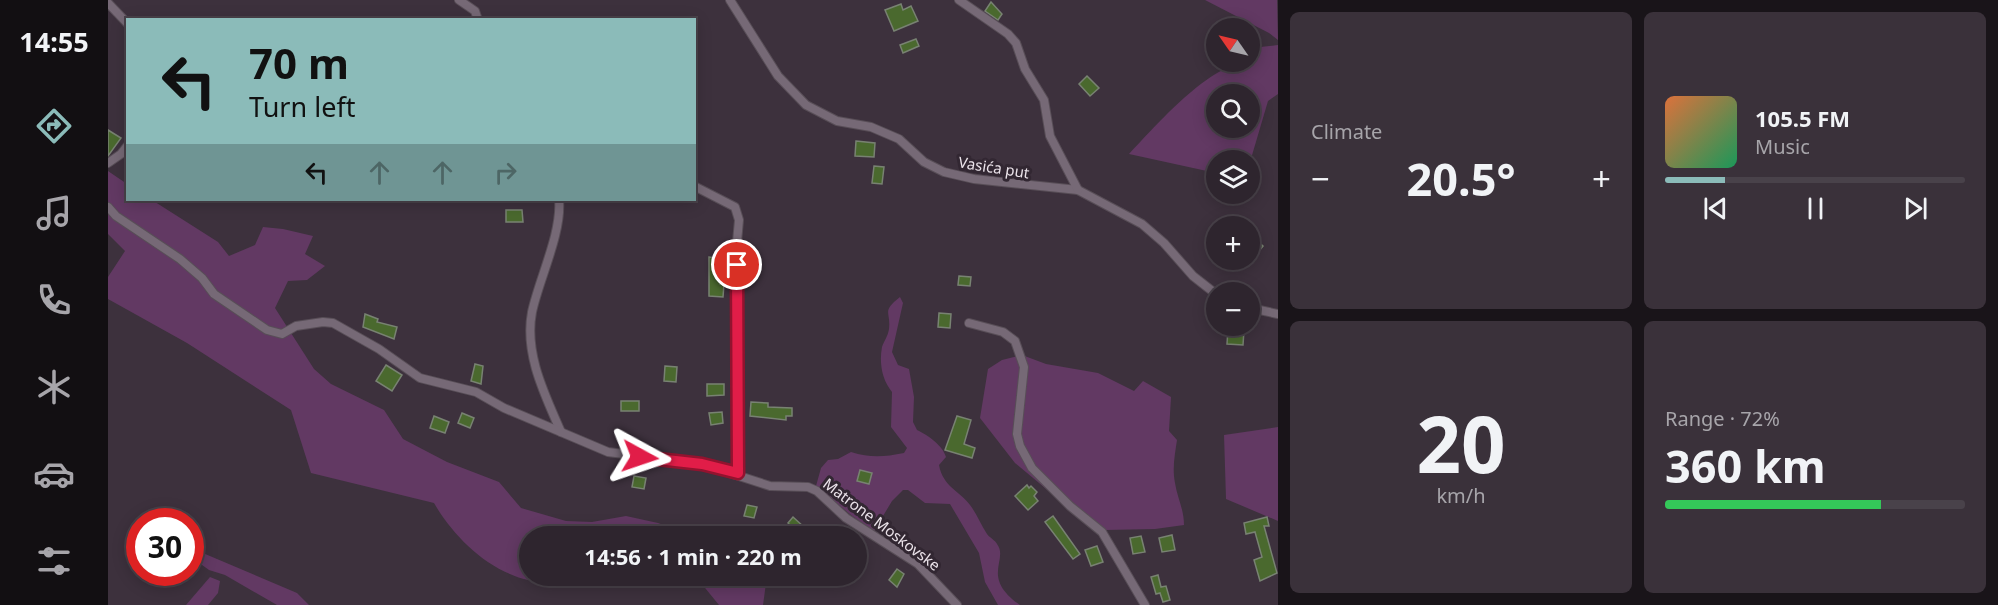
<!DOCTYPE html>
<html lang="en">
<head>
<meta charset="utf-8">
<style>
  body { margin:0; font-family:"Noto Sans",sans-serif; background:#3a313a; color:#f1f3f6; height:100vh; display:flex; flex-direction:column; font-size:22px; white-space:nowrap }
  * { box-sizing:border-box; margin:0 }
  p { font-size:20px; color:#a7a5aa }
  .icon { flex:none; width:33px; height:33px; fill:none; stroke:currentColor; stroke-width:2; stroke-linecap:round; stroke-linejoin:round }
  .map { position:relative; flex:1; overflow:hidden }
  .drawer { display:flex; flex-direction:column; gap:12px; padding:12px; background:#191419; width:720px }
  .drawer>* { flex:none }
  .hud { position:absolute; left:18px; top:18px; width:570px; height:183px; border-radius:0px; box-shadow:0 3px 15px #0003,0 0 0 2px #49424a; background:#8bbbb9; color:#111; overflow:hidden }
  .needle { width:39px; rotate:304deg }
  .fabs { position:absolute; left:1098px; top:18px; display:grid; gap:12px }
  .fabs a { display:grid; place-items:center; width:54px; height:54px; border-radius:50%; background:#2e252e; box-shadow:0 3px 15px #0003,0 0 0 2px #49424a; font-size:30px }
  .speed { position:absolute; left:18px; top:508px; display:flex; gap:12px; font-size:30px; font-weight:700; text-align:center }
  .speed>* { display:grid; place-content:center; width:78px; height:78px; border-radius:50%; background:#2e252e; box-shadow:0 3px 15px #0003,0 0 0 2px #49424a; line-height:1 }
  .speed .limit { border:9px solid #d22; background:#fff; color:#111 }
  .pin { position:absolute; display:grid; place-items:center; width:51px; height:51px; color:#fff; margin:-26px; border:3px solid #fff; border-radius:50%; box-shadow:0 2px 6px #0007 }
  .me { position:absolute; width:66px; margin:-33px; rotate:95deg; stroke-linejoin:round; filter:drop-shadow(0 0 4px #0008) }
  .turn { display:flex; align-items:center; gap:21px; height:126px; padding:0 24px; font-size:27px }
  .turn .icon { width:78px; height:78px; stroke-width:2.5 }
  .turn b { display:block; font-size:42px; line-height:51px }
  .lanes { display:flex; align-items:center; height:57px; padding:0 24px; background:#0003; justify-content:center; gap:30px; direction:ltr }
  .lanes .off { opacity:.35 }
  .big { font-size:45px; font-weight:700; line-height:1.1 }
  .drawer .widget { flex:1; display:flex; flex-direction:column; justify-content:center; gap:9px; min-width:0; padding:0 21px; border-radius:9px; background:#3a313a }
  .drawer .dial { align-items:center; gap:0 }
  .dial b { font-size:78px; line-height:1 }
  .song { display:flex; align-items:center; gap:18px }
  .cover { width:72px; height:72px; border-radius:9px; background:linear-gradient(135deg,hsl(20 70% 55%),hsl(150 70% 35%)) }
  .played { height:6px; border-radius:3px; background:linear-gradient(90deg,#8bbbb9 20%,#49424a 20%) }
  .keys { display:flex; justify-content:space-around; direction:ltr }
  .heat { display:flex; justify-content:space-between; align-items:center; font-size:33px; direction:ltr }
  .charge { height:9px; border-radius:4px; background:linear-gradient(90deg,#34c759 72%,#49424a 0) }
  .drawer .tiles { flex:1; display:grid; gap:12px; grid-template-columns:repeat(2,1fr) }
  .trip { position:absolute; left:411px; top:526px; width:348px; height:60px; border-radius:30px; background:#2e252e; box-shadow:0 3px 15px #0003,0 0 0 2px #49424a; font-weight:700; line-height:60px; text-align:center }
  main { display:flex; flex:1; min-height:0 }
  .menu { display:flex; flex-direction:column; width:108px; justify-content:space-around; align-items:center; background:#120f12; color:#a7a5aa }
  .menu .icon { width:42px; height:42px }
  .menu .selected { color:#8bbbb9 }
  .menu b { font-size:27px; color:#f1f3f6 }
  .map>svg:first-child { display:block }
  .green { fill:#623963; fill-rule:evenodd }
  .building { fill:#4a692e; stroke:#788272; stroke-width:1.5 }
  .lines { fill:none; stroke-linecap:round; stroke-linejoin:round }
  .minor-casing { stroke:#584e57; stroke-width:10 }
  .minor { stroke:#766976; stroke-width:8 }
  .route-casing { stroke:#92132f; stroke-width:15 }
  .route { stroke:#e11d48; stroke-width:10 }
  .labels { text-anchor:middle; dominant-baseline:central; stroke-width:6; stroke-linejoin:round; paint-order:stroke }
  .street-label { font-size:15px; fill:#ebe3ea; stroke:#322732 }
</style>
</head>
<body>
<main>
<nav class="menu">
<b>14:55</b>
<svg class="icon selected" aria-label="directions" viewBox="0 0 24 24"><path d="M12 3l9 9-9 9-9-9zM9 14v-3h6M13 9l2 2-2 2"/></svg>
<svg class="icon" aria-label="music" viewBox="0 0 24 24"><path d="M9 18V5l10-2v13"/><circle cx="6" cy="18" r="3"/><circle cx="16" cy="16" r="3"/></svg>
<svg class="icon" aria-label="phone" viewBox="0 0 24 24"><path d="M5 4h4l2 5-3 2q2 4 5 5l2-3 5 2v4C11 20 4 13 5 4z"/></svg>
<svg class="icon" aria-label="climate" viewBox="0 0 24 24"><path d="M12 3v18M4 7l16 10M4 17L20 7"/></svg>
<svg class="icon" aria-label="car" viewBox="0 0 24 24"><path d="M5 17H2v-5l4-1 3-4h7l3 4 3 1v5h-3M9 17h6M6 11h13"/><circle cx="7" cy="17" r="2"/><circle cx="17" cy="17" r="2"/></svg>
<svg class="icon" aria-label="filters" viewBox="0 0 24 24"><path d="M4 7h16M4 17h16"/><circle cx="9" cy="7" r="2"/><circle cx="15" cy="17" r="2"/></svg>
</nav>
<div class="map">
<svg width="1170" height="605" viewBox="0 0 1170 605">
  <rect width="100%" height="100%" fill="#3d313d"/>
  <g class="green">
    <polygon points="1097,0 1169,0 1170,40 1161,33"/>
    <path d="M1170 45V94L1160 101 1142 162 1108 160V173L1021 154C1048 126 1102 62 1142 62L1143 48ZM1108 94H1142V128H1108Z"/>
    <path d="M0 171 19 184 20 200H44L110 242 121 256 147 245 155 227 175 229 205 236 197 254 217 266 199 280 180 281 167 308 206 369 223 384 276 410 295 439 339 462 391 482 413 508 458 521 484 522 518 516 550 523 588 537H422V576H474C414 600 355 553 326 503L203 473 183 410 79 343 0 299V277L17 251 0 234Z"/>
    <path d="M792 297 795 303 784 352 790 365 801 369 806 397 805 422 809 430C820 435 835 446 838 457L831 465C835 487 852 491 862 505 869 514 873 525 879 534 882 538 887 540 889 544 901 560 872 577 912 605H890L877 582 871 553 842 504 817 503 800 490H795L784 501 766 531 743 515 708 486 713 468 720 460 730 459 743 452C762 458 776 457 796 453L799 448 783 427 784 392C774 380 771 363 774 347 776 341 780 336 781 329 783 311 773 312 792 297Z"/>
    <path d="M914 355 938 364 990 373 1026 391 1035 381 1063 397 1061 431 1069 440C1067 454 1064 468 1067 483 1069 497 1076 509 1076 525L1047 529 997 530 957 497 949 498 907 463 872 418 880 369 894 360Z"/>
    <polygon points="1170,427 1170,521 1118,499 1116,435"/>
    <polygon points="83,548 189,593 201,605 169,605 117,575 101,570 83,557"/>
    <polygon points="581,576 659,576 655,605 611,605 593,583"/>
    <polygon points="102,577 112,581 110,593 100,605 78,605"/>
  </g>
  <g class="building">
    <polygon points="883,2 894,14 890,20 877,11"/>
    <polygon points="793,4 795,10 803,6 810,21 786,31 777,10"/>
    <polygon points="808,39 811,46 795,53 792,45"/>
    <polygon points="979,76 991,88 982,96 971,84"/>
    <polygon points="0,130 13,138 0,156"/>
    <polygon points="748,141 767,143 766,157 747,156"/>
    <polygon points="766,166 776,167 774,184 764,183"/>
    <polygon points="398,210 414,210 415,222 398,222"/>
    <polygon points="1142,234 1155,246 1146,257 1142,254"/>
    <polygon points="601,257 615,259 612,284 616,284 615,297 601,296"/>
    <polygon points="851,276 863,277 862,286 850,285"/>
    <polygon points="831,313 843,314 842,328 830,327"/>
    <polygon points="257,314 270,319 269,322 289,327 286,339 255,327"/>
    <polygon points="1120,329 1136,330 1135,345 1119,344"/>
    <polygon points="367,364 375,366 373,384 363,381"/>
    <polygon points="278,365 294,375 284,391 268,381"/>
    <polygon points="557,366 569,367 568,382 556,381"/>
    <polygon points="599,384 616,384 616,395 599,396"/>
    <rect x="513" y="401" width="18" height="10"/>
    <polygon points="643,402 660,403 660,407 684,408 684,416 678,416 678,420 642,416"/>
    <polygon points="614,412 615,423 603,425 601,413"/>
    <polygon points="354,413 366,418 362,428 350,423"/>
    <polygon points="326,416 341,422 337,433 322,428"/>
    <polygon points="849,416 863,420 856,444 867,448 864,458 837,450"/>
    <polygon points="752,470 764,473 761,484 749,481"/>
    <polygon points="526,476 538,478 536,489 524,487"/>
    <polygon points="919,485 921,488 923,486 929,492 926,496 930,501 920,510 907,496"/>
    <polygon points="639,505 649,507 646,518 636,516"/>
    <polygon points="945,516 972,554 965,559 937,522"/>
    <polygon points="685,517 697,528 691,534 680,523"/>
    <polygon points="1159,517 1161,526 1156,526 1169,573 1152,581 1146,560 1154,557 1147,532 1138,534 1136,523"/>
    <polygon points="1064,535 1067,550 1054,552 1051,538"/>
    <polygon points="1033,536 1037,552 1025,554 1022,538"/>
    <polygon points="989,546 995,562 983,566 977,550"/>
    <polygon points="789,569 796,574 789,587 781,580"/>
    <polygon points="1050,575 1053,587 1058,586 1062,600 1055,602 1052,593 1048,594 1043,577"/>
  </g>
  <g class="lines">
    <g class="minor-casing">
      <g id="minor">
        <polyline points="351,0 367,11 370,20"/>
        <polyline points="622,0 670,76 698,105 729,121 763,127 791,139 816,162 836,172 866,179 970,190 1034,224 1056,243 1085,276 1108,294"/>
        <polyline points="851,0 900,34 908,43 917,69 936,100 942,136 970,190"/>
        <polyline points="0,3 20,24"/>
        <polyline points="0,163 13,154 20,145"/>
        <polyline points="586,186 627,207 631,220 629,242 630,473"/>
        <path d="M451 200C454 233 431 279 424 312 416 354 437 395 453 432"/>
        <polyline points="0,207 8,216 72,259 94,278 106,294 159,330 174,334 188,326 215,322 225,323 271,349 312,378 368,392 396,408 500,452 594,464 662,486 700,487 709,491 738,518 810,564 849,605"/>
        <polyline points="1142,308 1170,314"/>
        <polyline points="861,323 895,332 907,341 916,367 909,434 912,446 924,468 962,506 994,532 1037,605"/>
      </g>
    </g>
    <use href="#minor" class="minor"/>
  </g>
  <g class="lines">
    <g class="route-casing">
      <polyline id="route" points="532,457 594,464 630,473 629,265"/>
    </g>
    <use href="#route" class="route"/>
  </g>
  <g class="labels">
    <g class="street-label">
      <text transform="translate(886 167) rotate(9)">Vasića put</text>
      <text transform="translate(774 524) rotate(37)">Matrone Moskovske</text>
    </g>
  </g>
</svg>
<div class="fabs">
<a><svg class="needle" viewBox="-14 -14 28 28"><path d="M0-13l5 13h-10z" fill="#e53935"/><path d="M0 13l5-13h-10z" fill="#a7a5aa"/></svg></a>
<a><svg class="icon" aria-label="search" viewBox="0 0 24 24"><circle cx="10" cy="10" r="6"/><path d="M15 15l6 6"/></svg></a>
<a><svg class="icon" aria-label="layers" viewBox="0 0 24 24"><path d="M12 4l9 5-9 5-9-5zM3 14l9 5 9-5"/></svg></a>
<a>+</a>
<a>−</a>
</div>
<div class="speed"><div class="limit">30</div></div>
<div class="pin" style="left:629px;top:265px;background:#d93025"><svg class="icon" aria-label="arrive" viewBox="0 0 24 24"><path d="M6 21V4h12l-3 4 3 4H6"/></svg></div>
<svg class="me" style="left:532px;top:457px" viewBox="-20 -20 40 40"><path d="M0-17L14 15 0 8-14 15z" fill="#e11d48" stroke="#fff" stroke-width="4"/></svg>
<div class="trip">14:56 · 1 min · 220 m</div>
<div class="hud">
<div class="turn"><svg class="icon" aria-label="left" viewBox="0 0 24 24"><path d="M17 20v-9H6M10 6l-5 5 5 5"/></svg><div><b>70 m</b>Turn left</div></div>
<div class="lanes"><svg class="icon" aria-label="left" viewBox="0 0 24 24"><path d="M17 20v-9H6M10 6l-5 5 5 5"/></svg><svg class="icon off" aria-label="ahead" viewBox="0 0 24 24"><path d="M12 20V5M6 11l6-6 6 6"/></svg><svg class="icon off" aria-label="ahead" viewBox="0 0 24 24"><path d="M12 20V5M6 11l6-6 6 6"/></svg><svg class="icon off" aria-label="right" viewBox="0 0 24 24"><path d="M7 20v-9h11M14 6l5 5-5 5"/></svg></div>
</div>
</div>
<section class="drawer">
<div class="tiles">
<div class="widget"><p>Climate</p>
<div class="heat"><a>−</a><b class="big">20.5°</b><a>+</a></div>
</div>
<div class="widget">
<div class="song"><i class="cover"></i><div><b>105.5 FM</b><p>Music</p></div></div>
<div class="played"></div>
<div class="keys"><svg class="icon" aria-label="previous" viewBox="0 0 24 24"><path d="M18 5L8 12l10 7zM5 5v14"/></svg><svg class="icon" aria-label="pause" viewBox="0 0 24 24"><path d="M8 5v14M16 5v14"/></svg><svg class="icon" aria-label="next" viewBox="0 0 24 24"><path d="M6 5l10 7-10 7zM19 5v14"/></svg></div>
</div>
<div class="widget dial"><b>20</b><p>km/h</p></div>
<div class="widget"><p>Range · 72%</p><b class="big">360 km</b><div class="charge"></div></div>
</div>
</section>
</main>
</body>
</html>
